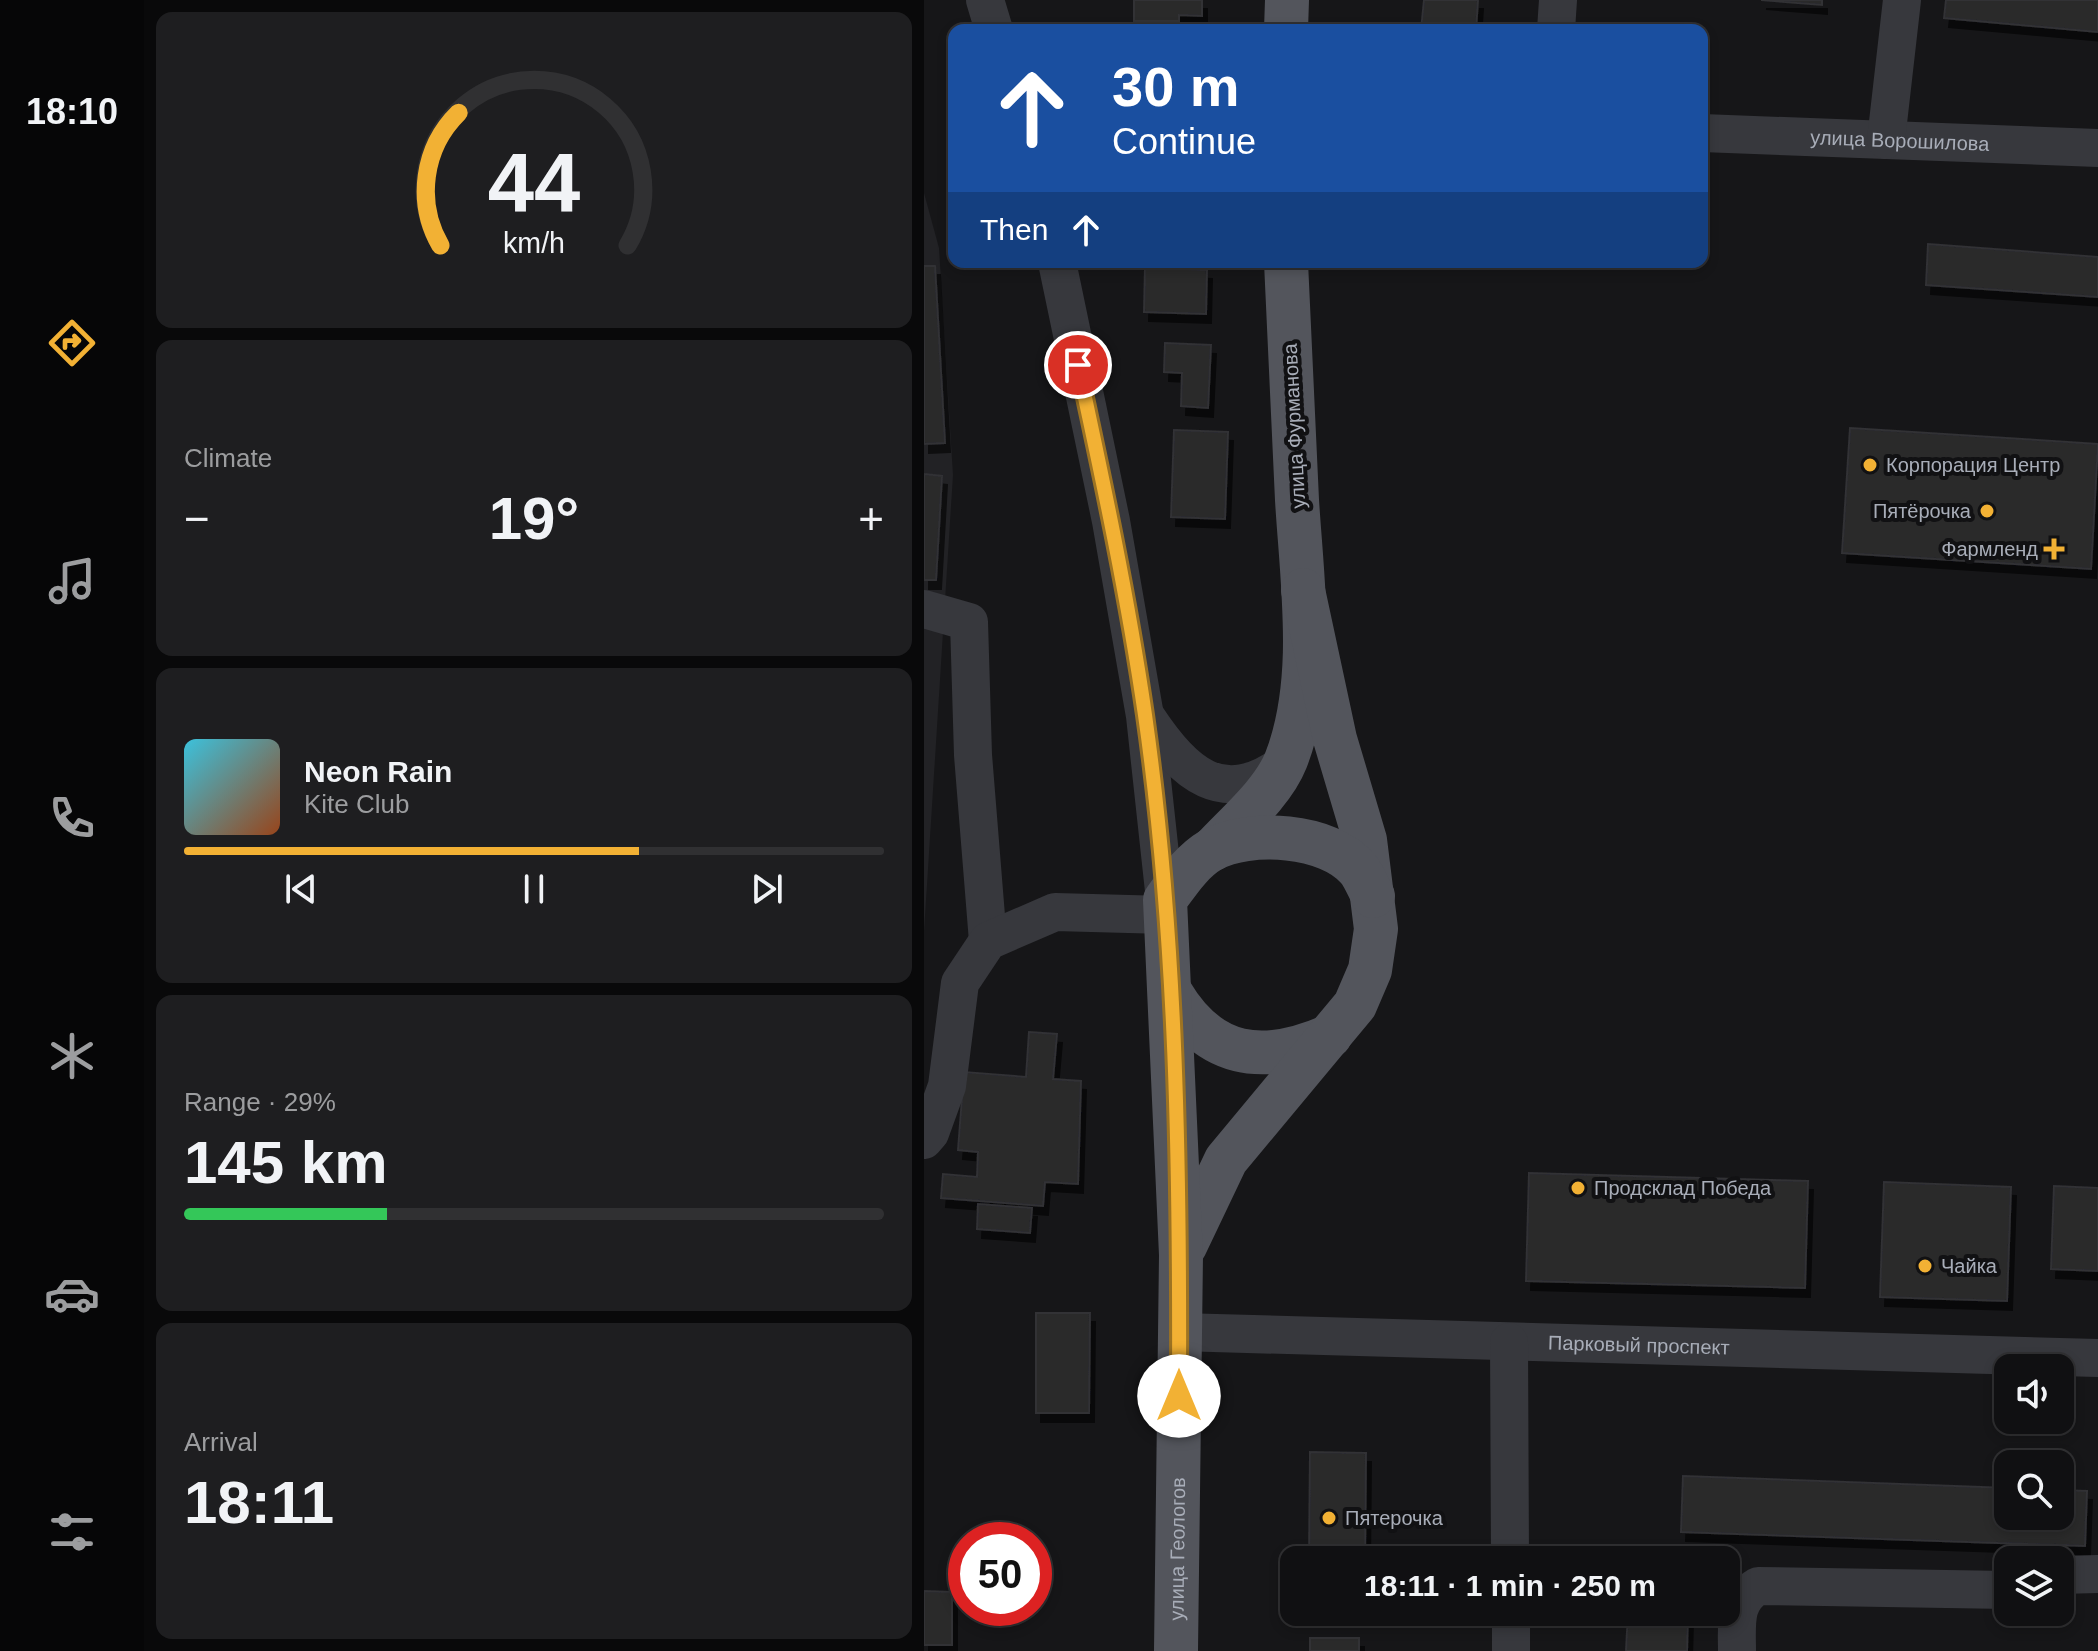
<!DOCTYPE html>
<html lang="en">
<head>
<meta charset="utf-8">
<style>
  body { margin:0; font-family:Arial,sans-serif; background:#1e1e20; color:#f1f3f6; height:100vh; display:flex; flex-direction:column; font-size:30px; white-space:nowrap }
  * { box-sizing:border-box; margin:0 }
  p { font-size:26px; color:#9c9d9f }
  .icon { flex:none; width:44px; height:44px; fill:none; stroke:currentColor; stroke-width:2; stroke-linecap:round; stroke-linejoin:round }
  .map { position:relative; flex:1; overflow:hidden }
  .panel { display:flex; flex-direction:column; gap:12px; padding:12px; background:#09090a; width:780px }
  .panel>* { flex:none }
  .banner { position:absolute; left:24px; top:24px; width:760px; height:244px; border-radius:16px; box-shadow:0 4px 12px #0003,0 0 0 2px #303032; background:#1a4fa0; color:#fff; overflow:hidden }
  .buttons { position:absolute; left:1070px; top:1354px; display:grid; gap:16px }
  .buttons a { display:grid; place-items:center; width:80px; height:80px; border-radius:16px; background:#101012; box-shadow:0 4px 12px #0003,0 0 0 2px #303032; font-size:40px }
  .speed { position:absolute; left:24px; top:1522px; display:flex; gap:16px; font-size:40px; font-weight:700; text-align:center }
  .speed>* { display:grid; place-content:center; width:104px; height:104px; border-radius:50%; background:#101012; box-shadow:0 4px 12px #0003,0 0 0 2px #303032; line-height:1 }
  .speed .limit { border:12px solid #d22; background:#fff; color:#111 }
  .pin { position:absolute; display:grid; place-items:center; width:68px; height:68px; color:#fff; margin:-34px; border:4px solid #fff; border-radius:50%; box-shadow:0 2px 8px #0007 }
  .me { position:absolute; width:88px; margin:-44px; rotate:0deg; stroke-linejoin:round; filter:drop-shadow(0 0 6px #0008) }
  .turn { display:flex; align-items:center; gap:28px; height:168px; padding:0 32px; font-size:36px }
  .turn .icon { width:104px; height:104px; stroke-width:2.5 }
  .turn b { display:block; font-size:56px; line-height:68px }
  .then { display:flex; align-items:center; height:76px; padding:0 32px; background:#0003; gap:16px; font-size:30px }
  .big { font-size:60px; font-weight:800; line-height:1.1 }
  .panel .card { flex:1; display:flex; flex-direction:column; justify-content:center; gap:12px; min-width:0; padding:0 28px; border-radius:16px; background:#1e1e20 }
  .panel .dial { align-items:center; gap:0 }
  .dial svg { height:208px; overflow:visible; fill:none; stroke:#303032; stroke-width:7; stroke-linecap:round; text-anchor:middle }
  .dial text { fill:#f1f3f6; stroke:none }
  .song { display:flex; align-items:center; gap:24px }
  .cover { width:96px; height:96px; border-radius:12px; background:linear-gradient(135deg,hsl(190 70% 55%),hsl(20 70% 35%)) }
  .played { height:8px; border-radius:4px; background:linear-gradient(90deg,#f2b134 65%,#303032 65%) }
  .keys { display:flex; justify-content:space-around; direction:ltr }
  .heat { display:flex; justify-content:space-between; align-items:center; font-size:44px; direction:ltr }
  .charge { height:12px; border-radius:6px; background:linear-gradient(90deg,#34c759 29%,#303032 0) }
  .trip { position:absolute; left:356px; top:1546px; width:460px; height:80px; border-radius:16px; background:#101012; box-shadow:0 4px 12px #0003,0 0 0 2px #303032; font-weight:800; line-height:80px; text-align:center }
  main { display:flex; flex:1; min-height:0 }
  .dock { display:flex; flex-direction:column; width:144px; justify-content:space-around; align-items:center; background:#060607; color:#9c9d9f }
  .dock .icon { width:56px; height:56px }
  .dock .current { color:#f2b134 }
  .dock b { font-size:36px; color:#f1f3f6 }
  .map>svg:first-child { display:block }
  .built { fill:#222225 }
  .building { fill:#29292c; stroke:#303034; stroke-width:2; filter:url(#shadow) }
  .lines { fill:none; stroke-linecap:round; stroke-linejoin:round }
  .minor { stroke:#37383d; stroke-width:38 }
  .major { stroke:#53555c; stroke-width:44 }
  .route-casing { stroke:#9d7322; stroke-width:20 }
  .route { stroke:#f2b134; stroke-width:14 }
  .poi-dot { fill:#f2b134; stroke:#111113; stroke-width:3 }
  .labels { text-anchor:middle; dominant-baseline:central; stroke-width:8; stroke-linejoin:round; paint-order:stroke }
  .street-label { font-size:20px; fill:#a8adb8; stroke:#111113 }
  .poi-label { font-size:20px; fill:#a8adb8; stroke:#111113; text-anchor:start }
</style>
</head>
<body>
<main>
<nav class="dock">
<b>18:10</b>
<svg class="icon current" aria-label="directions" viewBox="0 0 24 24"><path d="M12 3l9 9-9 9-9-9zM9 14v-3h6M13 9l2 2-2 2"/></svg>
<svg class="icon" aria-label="music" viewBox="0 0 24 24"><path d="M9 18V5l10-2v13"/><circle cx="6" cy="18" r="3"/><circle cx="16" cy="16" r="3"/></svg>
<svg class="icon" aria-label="phone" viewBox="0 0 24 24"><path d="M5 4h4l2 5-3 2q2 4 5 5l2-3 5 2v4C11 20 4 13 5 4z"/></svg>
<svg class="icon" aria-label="climate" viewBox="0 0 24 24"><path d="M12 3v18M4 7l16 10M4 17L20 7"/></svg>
<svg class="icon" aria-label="car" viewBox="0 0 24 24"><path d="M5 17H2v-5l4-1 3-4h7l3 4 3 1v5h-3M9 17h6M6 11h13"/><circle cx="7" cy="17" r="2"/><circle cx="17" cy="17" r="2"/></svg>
<svg class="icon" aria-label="filters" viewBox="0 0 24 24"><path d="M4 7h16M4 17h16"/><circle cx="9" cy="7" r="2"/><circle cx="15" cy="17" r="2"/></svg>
</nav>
<section class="panel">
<div class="card dial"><svg viewBox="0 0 100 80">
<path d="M14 69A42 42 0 1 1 86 69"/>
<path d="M14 69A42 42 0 0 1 21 18" stroke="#f2b134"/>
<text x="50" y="56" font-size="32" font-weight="700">44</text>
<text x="50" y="72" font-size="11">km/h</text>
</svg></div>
<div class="card"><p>Climate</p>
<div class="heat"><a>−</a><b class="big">19°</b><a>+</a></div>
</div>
<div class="card">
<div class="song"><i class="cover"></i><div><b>Neon Rain</b><p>Kite Club</p></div></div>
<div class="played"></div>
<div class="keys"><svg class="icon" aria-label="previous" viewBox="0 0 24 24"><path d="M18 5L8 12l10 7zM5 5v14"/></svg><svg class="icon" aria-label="pause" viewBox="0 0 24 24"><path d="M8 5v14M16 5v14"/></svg><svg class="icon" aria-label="next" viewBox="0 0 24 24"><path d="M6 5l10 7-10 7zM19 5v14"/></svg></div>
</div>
<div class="card"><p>Range · 29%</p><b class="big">145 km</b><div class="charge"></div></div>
<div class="card"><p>Arrival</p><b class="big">18:11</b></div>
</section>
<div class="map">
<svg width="1174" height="1651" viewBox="0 0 1174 1651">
  <defs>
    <filter id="shadow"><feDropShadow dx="5" dy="9" stdDeviation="0" flood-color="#0009"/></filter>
  </defs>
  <rect width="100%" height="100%" fill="#161618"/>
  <polygon class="built" points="0,193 15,248 29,475 0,932"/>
  <g class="building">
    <polygon points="210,0 278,0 278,16 255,15 255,21 210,21"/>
    <polygon points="500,0 554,0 552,30 497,30"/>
    <polygon points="837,0 898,0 898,5"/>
    <polygon points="1022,0 1174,0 1174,32 1020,18"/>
    <polygon points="1004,244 1174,257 1174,297 1002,285"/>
    <polygon points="0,266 11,266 21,443 0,444"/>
    <polygon points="221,267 283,270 282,314 220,312"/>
    <polygon points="241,343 287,345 284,408 257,406 258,373 240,372"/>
    <polygon points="926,428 1174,444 1167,569 918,553"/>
    <polygon points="250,430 304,432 301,519 247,517"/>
    <polygon points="0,474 18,476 12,580 0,580"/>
    <polygon points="105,1032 133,1034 129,1079 157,1081 154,1184 121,1182 119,1206 17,1198 19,1174 53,1177 54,1152 34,1150 40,1072 102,1077"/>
    <polygon points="605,1173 884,1181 881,1288 602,1281"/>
    <polygon points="960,1182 1087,1187 1083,1301 956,1297"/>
    <polygon points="1130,1186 1174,1188 1174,1271 1127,1269"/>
    <polygon points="54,1204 108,1208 106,1233 53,1229"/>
    <polygon points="112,1313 166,1313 165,1413 112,1413"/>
    <polygon points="386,1452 442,1453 441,1560 385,1560"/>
    <polygon points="759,1476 1084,1488 1084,1516 1136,1516 1136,1490 1163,1491 1161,1546 757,1532"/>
    <polygon points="706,1552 766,1555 766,1560 706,1560"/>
    <polygon points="0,1591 28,1592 28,1645 0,1645"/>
    <polygon points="704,1612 764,1612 763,1651 702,1651"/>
    <rect x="386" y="1638" width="49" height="13"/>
  </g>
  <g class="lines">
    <g class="minor">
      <polyline points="61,0 70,30"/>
      <polyline points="632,30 634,0"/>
      <path id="s1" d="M778 133 1174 148"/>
      <polyline points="962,140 978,0"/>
      <polyline points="133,262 187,521 221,716 241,900"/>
      <polyline points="0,609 45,622 49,755 64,941"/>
      <path d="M223 718C260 774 298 809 361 763"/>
      <polyline points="0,1140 6,1133 23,1086 36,983 64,941 131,912 242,915"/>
      <path id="s2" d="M255 1332 1174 1358"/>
      <polyline points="585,1342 586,1560"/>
      <polyline points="1136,1575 1174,1574"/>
      <polyline points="587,1612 587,1651"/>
      <path d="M813 1651C813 1624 809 1601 834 1586L1084 1590"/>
    </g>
    <g class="major">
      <polyline points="362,30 363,0"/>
      <path d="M289 849C313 823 349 793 362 760 393 680 378 583 373 500 369 420 365 341 362 262"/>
      <path d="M247 993C286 1059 339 1065 406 1036"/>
      <polyline points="261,1246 302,1160 431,1005 446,970 452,929 441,840 411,739 379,590"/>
      <path id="s3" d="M252 1651 257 1255 241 900C255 881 267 862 287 850 325 829 405 834 434 869 440 876 444 887 449 896"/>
    </g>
  </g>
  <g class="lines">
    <g class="route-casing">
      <path id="route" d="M154 365C179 481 204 598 221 715 253 940 256 1169 255 1396"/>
    </g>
    <use href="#route" class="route"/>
  </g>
  <g class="poi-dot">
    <circle cx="946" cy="465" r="8"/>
    <circle cx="1063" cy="511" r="8"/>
    <path d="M1126 537h8v8h8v8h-8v8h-8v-8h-8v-8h8z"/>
    <circle cx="654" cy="1188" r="8"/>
    <circle cx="1001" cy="1266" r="8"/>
    <circle cx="405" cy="1518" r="8"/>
  </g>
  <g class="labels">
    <g class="street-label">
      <text stroke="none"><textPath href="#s1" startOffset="198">улица Ворошилова</textPath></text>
      <text transform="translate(370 426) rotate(-93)">улица Фурманова</text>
      <text stroke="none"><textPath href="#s2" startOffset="460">Парковый проспект</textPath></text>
      <text stroke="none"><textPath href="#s3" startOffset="102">улица Геологов</textPath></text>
    </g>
    <g class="poi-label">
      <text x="962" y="465">Корпорация Центр</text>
      <text x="1047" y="511" text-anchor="end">Пятёрочка</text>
      <text x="1114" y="549" text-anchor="end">Фармленд</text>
      <text x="670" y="1188">Продсклад Победа</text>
      <text x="1017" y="1266">Чайка</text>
      <text x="421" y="1518">Пятерочка</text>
    </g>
  </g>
</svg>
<div class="buttons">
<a><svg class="icon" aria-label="sound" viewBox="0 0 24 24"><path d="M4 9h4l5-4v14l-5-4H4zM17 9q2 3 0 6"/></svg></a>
<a><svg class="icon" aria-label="search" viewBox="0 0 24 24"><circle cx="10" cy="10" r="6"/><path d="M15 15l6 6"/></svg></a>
<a><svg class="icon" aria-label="layers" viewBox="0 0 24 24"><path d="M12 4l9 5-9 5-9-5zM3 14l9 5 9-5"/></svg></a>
</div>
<div class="speed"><div class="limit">50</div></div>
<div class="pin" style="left:154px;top:365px;background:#d93025"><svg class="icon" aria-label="arrive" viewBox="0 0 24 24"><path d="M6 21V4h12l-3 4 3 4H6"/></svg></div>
<svg class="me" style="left:255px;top:1396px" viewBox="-20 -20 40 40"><circle r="19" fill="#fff"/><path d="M0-13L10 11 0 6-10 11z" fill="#f2b134"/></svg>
<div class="trip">18:11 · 1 min · 250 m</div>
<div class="banner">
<div class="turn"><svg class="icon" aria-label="ahead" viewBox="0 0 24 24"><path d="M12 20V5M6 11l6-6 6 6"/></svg><div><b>30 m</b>Continue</div></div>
<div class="then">Then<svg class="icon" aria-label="ahead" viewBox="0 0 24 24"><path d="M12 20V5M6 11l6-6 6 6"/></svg></div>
</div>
</div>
</main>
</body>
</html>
